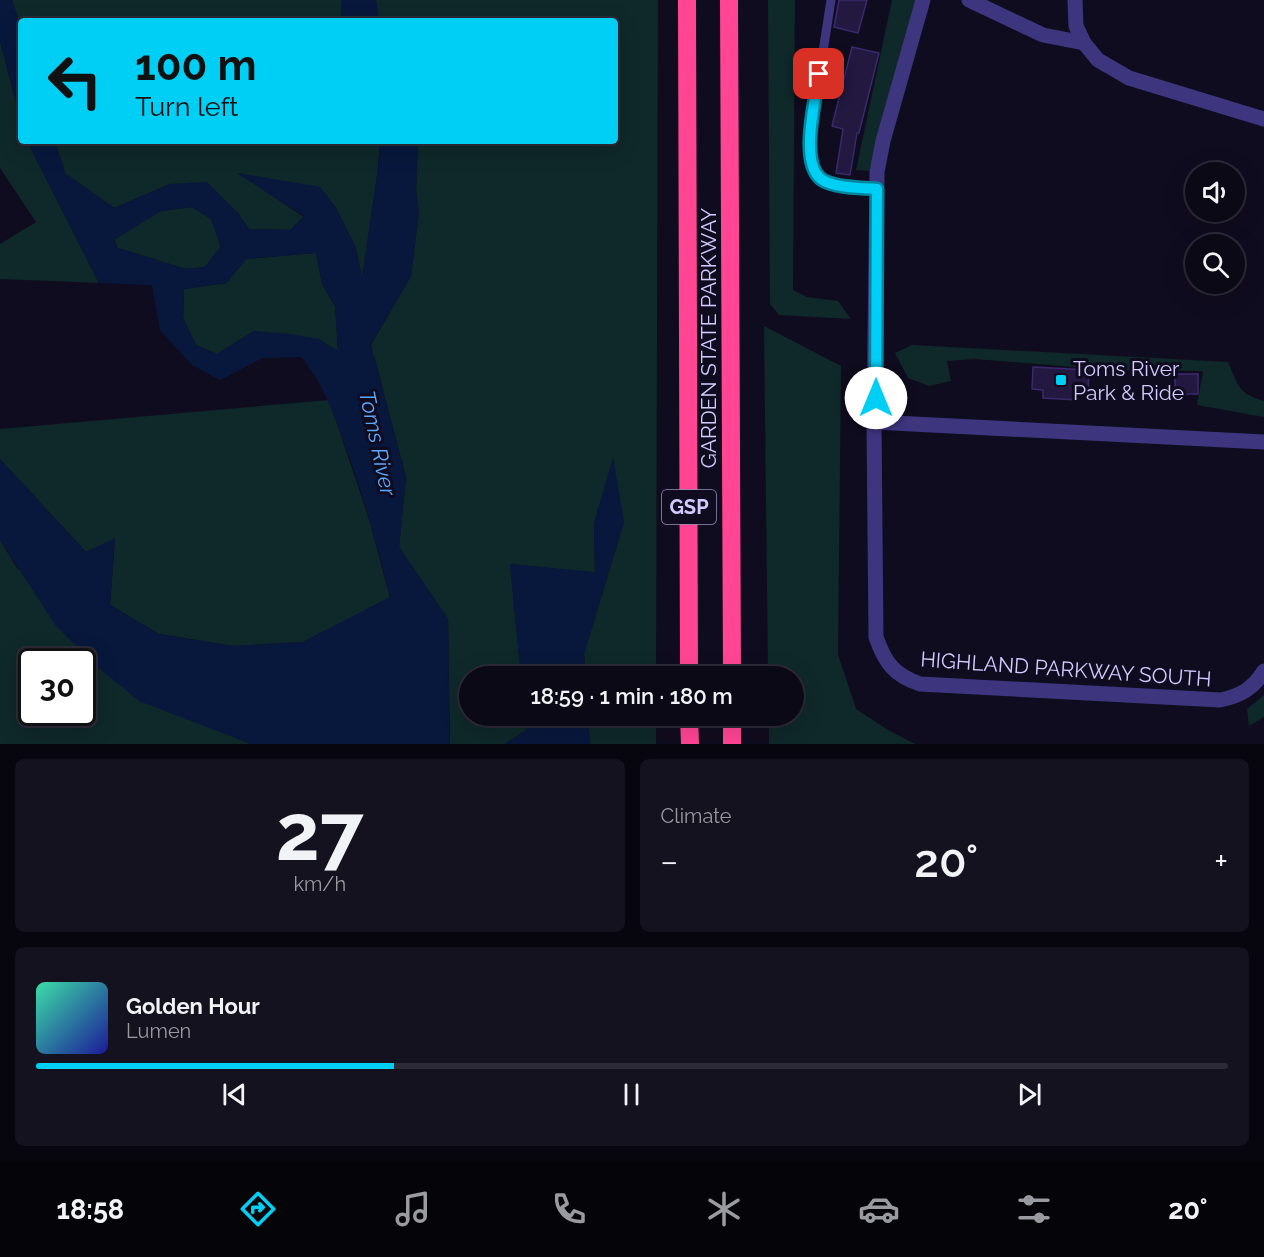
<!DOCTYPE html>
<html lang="en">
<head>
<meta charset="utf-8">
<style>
  body { margin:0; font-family:Raleway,sans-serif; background:#151220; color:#f1f3f6; height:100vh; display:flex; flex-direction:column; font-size:22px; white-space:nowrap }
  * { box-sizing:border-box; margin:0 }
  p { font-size:20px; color:#9a9aa1 }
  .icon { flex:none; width:33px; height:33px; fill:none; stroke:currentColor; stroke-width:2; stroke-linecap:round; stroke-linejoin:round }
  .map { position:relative; height:744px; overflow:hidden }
  .side { display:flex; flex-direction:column; gap:15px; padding:15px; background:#07050d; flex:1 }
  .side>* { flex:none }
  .guide { position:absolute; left:18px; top:18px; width:600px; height:126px; border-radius:6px; box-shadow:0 6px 24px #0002,0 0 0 2px #2c2a36; background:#00cff5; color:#111; overflow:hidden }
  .buttons { position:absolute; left:1185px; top:162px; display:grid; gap:12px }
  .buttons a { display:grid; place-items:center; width:60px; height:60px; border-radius:50%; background:#0c0917; box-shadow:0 6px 24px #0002,0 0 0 2px #2c2a36; font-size:30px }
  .speed { position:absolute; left:18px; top:648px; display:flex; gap:12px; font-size:30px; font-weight:700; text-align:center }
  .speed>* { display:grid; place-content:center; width:78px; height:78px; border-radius:50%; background:#0c0917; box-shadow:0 6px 24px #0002,0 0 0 2px #2c2a36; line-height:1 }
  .speed .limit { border:3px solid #111; border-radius:9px; background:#fff; color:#111 }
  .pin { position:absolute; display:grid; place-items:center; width:51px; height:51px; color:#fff; margin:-26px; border-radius:12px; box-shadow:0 3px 9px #0006 }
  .me { position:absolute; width:66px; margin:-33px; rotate:0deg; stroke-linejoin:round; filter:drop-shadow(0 0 4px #0008) }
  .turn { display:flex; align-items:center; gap:21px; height:126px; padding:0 18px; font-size:27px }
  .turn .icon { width:78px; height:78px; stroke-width:2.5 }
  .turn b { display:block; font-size:42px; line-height:51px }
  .big { font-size:45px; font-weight:600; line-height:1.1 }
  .side .widget { flex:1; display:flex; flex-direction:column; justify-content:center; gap:9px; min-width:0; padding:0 21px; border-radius:9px; background:#151220 }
  .side .dial { align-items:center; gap:0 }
  .dial b { font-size:78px; line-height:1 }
  .song { display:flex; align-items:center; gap:18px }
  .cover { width:72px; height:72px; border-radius:9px; background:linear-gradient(135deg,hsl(160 70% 55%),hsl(240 70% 35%)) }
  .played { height:6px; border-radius:3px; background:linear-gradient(90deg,#00cff5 30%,#2c2a36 30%) }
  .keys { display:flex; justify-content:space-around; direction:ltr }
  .heat { display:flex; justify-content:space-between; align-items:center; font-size:33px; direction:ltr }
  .side .tiles { flex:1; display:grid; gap:15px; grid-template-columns:1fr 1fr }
  .widget:last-child { grid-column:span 2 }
  .trip { position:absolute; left:459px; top:666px; width:345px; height:60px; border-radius:30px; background:#0c0917; box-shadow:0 6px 24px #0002,0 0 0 2px #2c2a36; font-weight:600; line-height:60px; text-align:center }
  .tab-bar { display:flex; height:96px; justify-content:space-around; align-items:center; background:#050409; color:#9a9aa1 }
  .tab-bar .icon { width:42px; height:42px }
  .tab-bar .active { color:#00cff5 }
  .tab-bar b { font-size:27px; color:#f1f3f6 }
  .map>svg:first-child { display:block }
  .green { fill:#0f2829; fill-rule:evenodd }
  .water { fill:#08183c; fill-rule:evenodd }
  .building { fill:#221840; stroke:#3a296d; stroke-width:1.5 }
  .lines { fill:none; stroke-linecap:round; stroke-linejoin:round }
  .lane { stroke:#3d367f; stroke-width:9 }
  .street { stroke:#3d367f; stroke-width:15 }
  .highway { stroke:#ff4594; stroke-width:18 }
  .route-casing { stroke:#00879f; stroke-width:15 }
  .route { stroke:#00cff5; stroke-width:10 }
  .poi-dot { fill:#00cff5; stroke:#100c1f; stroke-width:2 }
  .labels { text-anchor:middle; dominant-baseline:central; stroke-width:6; stroke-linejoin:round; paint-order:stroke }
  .shield { fill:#100c1f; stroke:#9891bc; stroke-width:1.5 }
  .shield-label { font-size:20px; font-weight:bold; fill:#d3caff }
  .street-label { font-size:21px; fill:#d3caff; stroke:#100c1f }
  .poi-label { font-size:21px; fill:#d3caff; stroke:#100c1f; text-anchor:start }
  .water-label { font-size:22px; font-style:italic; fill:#58a8ff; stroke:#100c1f }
</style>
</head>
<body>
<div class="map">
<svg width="1264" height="744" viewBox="0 0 1264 744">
  <rect width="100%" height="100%" fill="#100c1f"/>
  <g class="green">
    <polygon points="12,0 342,0 341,21 21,21 21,28"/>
    <polygon points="376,0 658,0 656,676 586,676 584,654 624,522 594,523 595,573 510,564 521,676 470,676 470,716 525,716 526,730 505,744 450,744 448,619 399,547 406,477 371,345 411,276 419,212 416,190 418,141 615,141 615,21 379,21"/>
    <polygon points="768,0 795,0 793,290 807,297 838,301 851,319 779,315 770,304"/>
    <polygon points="892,0 917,0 870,171 856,170"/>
    <polygon points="0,41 21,122 21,141 27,141 99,283 0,279 0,244 36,222 0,168"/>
    <polygon points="55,141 380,141 378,169 362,280 356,248 335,206 238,173 304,217 290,230 249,229 237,212 170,184 114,208 65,173"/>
    <polygon points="192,207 211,219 221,247 205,267 186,269 118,248 114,239 161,211"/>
    <polygon points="316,253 322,284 335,306 338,351 254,331 217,354 196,345 183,318 184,289 226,283 246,259"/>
    <polygon points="764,326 841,366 838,655 856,709 888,730 915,744 769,744 769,716 794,716 794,676 768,676"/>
    <path d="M912 345 1228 362C1239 386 1237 393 1264 401V417L1197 405 1203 371 1110 370 975 359 947 361 951 381 929 386 908 378 895 353Z"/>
    <polygon points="329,400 369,519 390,598 303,642 233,646 159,634 110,605 115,539 86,552 0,459 0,429"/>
    <path d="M0 540 17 568 242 740 251 744H0ZM32 662H82V712H32Z"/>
    <polygon points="1264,695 1264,717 1249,726 1247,709"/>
    <polygon points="588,716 656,716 656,744 590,744"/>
  </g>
  <g class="water">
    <polygon points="0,0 12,0 21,28 21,122 0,41"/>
    <polygon points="342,0 376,0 379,21 341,21"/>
    <path d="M27 141H55L65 173 114 208 170 184 207 182 237 212 249 229 290 230 304 216 237 173 320 187 335 206 356 248 362 277 378 169 380 141H418L416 190 419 212 411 276 371 345 406 477 399 547 448 619 450 744H251L139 701 94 664 56 626 0 540V459L86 552 115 538 110 605 159 634 233 646 303 642 390 597C377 545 363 494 344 443 333 413 323 382 301 357L263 358 220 380 192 365 160 330 152 285 99 283ZM192 207 211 219 221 246 205 267 186 269 118 248 114 240 161 211ZM316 253 322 284 335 306 338 351 319 339 290 334 254 331 217 354 196 345 183 318 184 289 227 283 246 259Z"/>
    <polygon points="613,457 624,522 584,654 586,676 521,676 510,564 595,572 594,523"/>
    <polygon points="525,716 588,716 590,744 505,744 526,730"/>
  </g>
  <g class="building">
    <polygon points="839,0 867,0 858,33 834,27"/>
    <polygon points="852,47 879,53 859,133 857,133 850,175 836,173 843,129 832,126"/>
    <polygon points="1033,367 1089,370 1088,392 1077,391 1077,400 1043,398 1043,390 1032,389"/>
    <rect x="1175" y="374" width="23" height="20"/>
  </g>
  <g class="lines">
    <polyline class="lane" points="831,0 814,110 810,153 811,162 816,174 823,181 850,187 877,189"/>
    <g class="street">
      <path d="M923 0 883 141 877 172 874 422 876 637C885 663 894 675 920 684L1220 700C1240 696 1253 689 1264 671"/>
      <polyline points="969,0 1043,35 1084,43 1098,60 1129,78 1264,119"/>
      <polyline points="1075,0 1076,26 1084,43"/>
      <polyline points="874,422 1264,442"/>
    </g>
    <g class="highway">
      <polyline points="687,0 689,676"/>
      <polyline points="729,0 732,676"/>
      <polyline points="689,716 690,744"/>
      <polyline points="732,716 732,744"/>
    </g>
  </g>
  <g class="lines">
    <g class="route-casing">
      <path id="route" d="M819 74C816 98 799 162 821 179 833 188 862 188 877 189L876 398"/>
    </g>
    <use href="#route" class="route"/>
  </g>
  <rect class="poi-dot" x="1055" y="374" width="12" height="12" rx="3"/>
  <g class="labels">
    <rect class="shield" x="662" y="490" width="54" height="34" rx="4.5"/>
    <g class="shield-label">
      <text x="689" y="507">GSP</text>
    </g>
    <g class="street-label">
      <text transform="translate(708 338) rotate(-90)">GARDEN STATE PARKWAY</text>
      <text transform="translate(1066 669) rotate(4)">HIGHLAND PARKWAY SOUTH</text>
    </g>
    <g class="poi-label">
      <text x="1073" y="368">Toms River<tspan x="1073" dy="24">Park &amp; Ride</tspan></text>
    </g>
    <g class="water-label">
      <text transform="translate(378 443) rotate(78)">Toms River</text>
    </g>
  </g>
</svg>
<div class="buttons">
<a><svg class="icon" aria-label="sound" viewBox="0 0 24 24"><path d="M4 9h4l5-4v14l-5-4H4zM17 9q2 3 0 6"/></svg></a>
<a><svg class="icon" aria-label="search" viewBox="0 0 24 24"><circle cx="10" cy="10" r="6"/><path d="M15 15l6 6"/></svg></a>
</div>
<div class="speed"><div class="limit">30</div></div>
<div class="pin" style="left:819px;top:74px;background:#d93025"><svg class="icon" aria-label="arrive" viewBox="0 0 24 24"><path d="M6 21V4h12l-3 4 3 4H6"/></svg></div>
<svg class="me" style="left:876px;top:398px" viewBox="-20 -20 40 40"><circle r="19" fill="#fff"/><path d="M0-13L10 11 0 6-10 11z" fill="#00cff5"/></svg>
<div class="trip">18:59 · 1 min · 180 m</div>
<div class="guide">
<div class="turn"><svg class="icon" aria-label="left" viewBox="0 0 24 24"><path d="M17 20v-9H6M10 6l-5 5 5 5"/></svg><div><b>100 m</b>Turn left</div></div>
</div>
</div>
<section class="side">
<div class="tiles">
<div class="widget dial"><b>27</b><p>km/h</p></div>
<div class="widget"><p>Climate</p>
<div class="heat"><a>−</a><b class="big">20°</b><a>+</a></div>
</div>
<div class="widget">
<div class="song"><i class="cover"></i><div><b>Golden Hour</b><p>Lumen</p></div></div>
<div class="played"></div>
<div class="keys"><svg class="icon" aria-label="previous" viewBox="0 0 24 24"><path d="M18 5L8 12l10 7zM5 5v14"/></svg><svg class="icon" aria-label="pause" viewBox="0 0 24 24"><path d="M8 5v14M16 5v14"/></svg><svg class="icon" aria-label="next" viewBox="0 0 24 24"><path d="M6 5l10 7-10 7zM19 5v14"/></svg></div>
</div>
</div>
</section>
<nav class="tab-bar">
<b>18:58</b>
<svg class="icon active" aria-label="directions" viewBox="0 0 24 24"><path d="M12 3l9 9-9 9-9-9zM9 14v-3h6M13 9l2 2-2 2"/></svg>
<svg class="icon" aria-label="music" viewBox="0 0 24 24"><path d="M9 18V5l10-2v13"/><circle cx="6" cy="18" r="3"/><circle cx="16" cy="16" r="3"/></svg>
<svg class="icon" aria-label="phone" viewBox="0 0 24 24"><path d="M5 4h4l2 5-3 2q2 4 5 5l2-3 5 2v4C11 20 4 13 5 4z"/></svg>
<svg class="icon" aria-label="climate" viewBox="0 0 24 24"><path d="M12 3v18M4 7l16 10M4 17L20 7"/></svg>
<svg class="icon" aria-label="car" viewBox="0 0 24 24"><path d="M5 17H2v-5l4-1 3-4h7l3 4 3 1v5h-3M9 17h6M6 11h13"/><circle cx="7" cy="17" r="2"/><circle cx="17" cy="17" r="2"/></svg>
<svg class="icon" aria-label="filters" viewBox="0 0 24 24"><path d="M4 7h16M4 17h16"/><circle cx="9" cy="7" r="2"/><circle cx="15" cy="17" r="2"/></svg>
<b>20°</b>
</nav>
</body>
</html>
